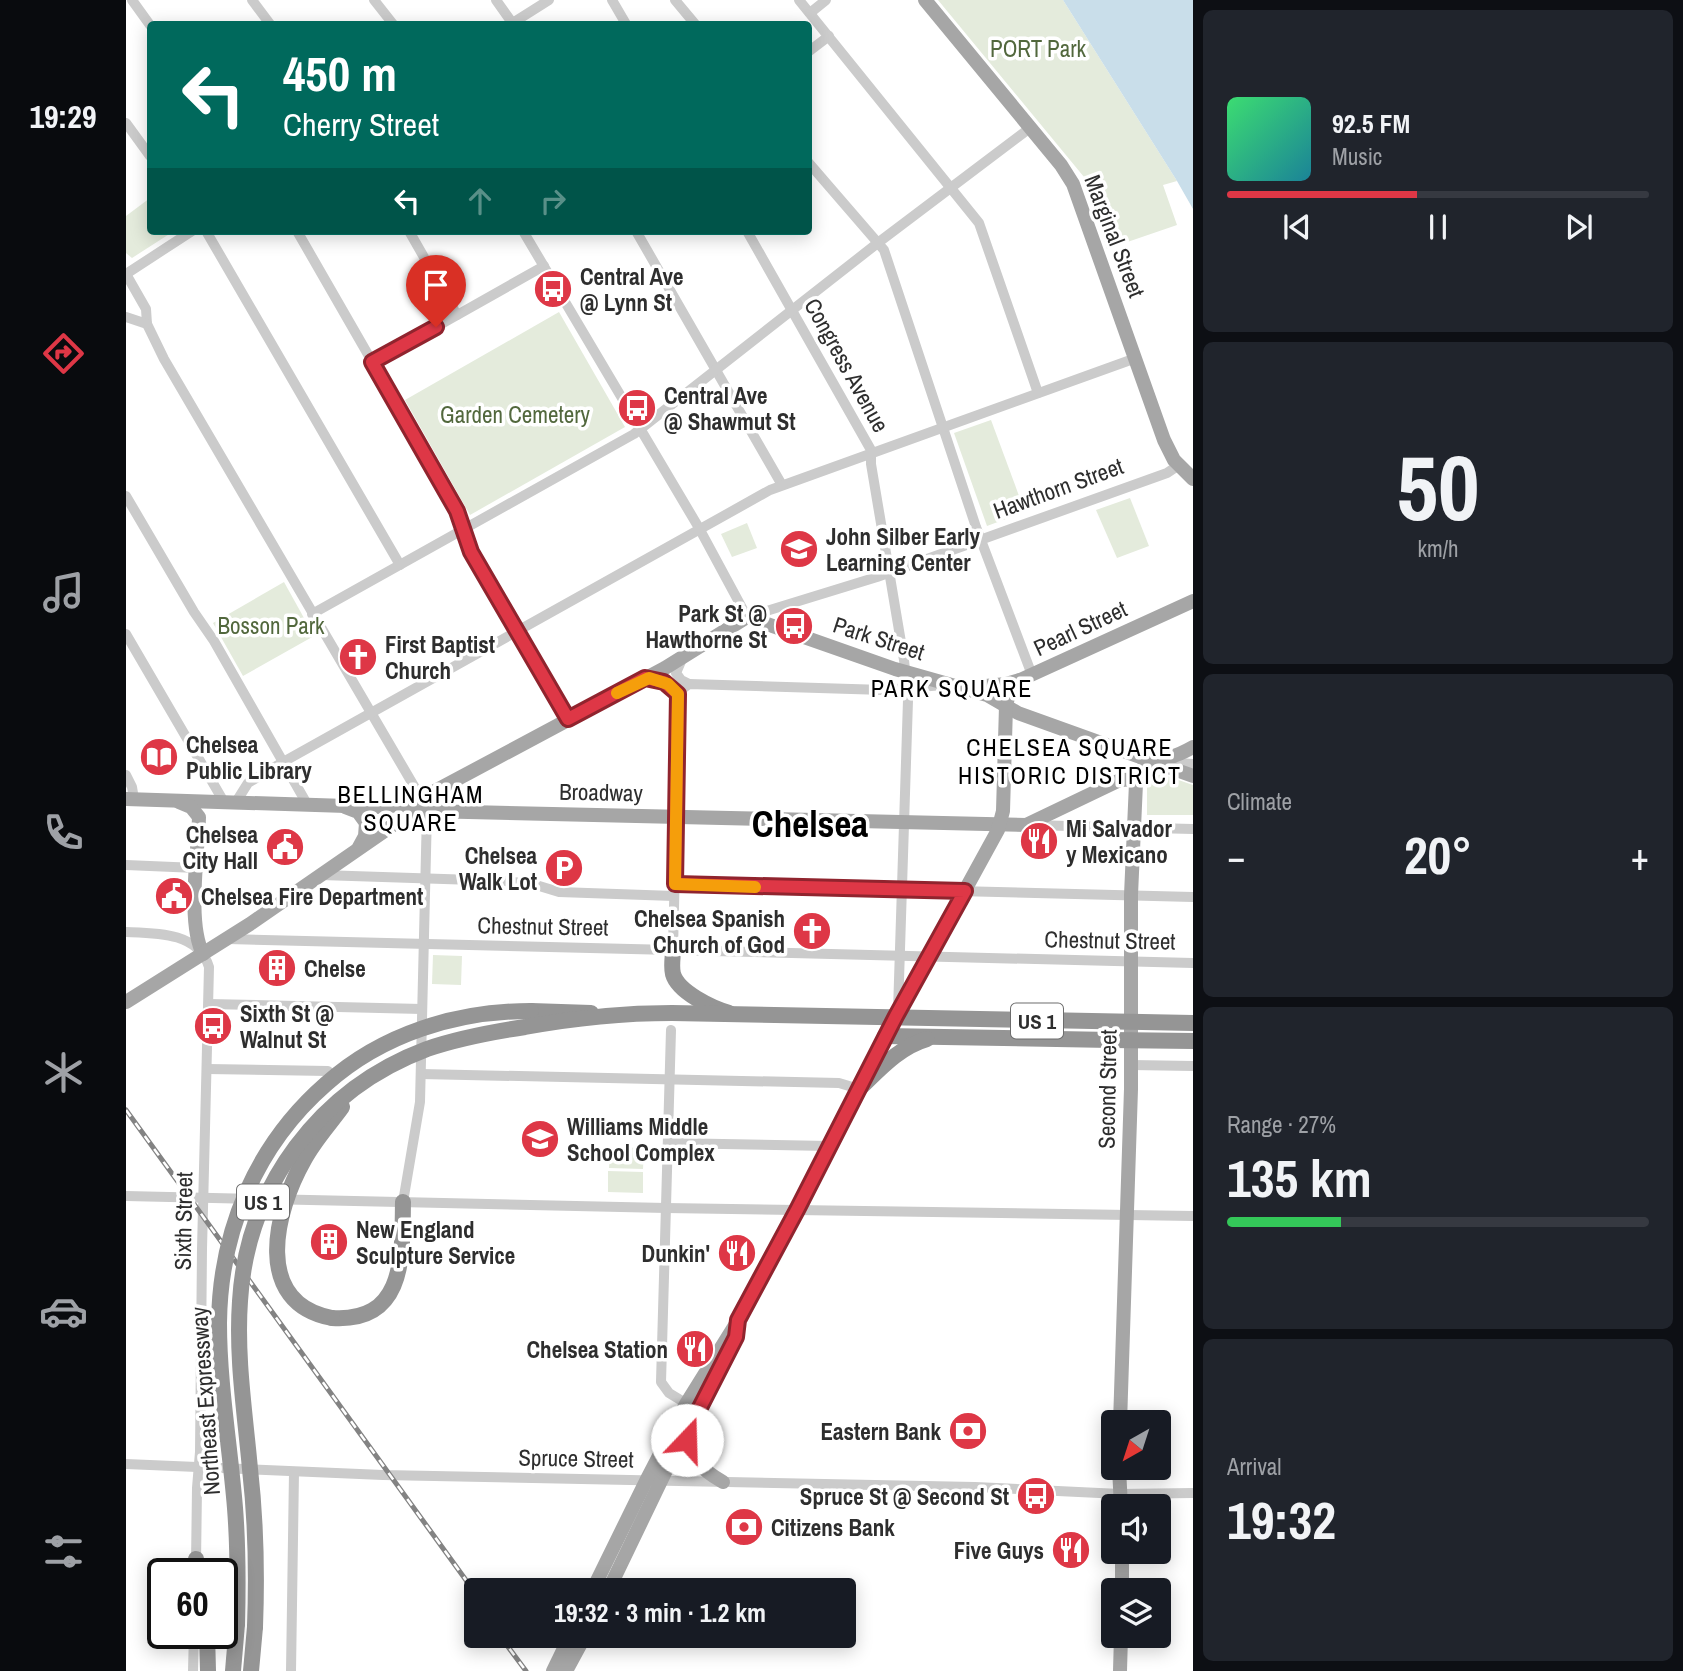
<!DOCTYPE html>
<html lang="en">
<head>
<meta charset="utf-8">
<style>
  body { margin:0; font-family:"Archivo Narrow",sans-serif; background:#20242c; color:#f1f3f6; height:100vh; display:flex; flex-direction:column; font-size:26px; white-space:nowrap }
  * { box-sizing:border-box; margin:0 }
  p { font-size:23px; color:#9ea1a6 }
  .icon { flex:none; width:38px; height:38px; fill:none; stroke:currentColor; stroke-width:2; stroke-linecap:round; stroke-linejoin:round }
  .map { position:relative; flex:1; overflow:hidden }
  .panel { display:flex; flex-direction:column; gap:10px; padding:10px; background:#0d0f14; width:490px }
  .panel>* { flex:none }
  .guide { position:absolute; left:21px; top:21px; width:665px; height:214px; border-radius:7px; box-shadow:0 4px 18px #0003; background:#00695c; color:#fff; overflow:hidden }
  .needle { width:46px; rotate:219deg }
  .tools { position:absolute; left:975px; top:1410px; display:grid; gap:14px }
  .tools a { display:grid; place-items:center; width:70px; height:70px; border-radius:7px; background:#171b24; box-shadow:0 4px 18px #0003; font-size:35px }
  .speed { position:absolute; left:21px; top:1558px; display:flex; gap:14px; font-size:35px; font-weight:700; text-align:center }
  .speed>* { display:grid; place-content:center; width:91px; height:91px; border-radius:50%; background:#171b24; box-shadow:0 4px 18px #0003; line-height:1 }
  .speed .limit { border:4px solid #111; border-radius:10px; background:#fff; color:#111 }
  .pin { position:absolute; display:grid; place-items:center; width:60px; height:60px; color:#fff; margin:-72px -30px; border-radius:50% 50% 50% 0; rotate:-45deg; box-shadow:0 0 7px #0007 }
  .pin .icon { rotate:45deg }
  .me { position:absolute; width:77px; margin:-38px; rotate:21deg; stroke-linejoin:round; filter:drop-shadow(0 0 5px #0008) }
  .turn { display:flex; align-items:center; gap:24px; height:147px; padding:0 21px; font-size:32px }
  .turn .icon { width:91px; height:91px; stroke-width:2.5 }
  .turn b { display:block; font-size:49px; line-height:60px }
  .lanes { display:flex; align-items:center; height:66px; padding:0 21px; background:#0003; justify-content:center; gap:35px; direction:ltr }
  .lanes .off { opacity:.35 }
  .big { font-size:52px; font-weight:800; line-height:1.1 }
  .panel .card { flex:1; display:flex; flex-direction:column; justify-content:center; gap:10px; min-width:0; padding:0 24px; border-radius:10px; background:#20242c }
  .panel .dial { align-items:center; gap:0 }
  .dial b { font-size:91px; line-height:1 }
  .song { display:flex; align-items:center; gap:21px }
  .cover { width:84px; height:84px; border-radius:10px; background:linear-gradient(135deg,hsl(140 70% 55%),hsl(190 70% 35%)) }
  .played { height:7px; border-radius:4px; background:linear-gradient(90deg,#de3746 45%,#363941 45%) }
  .keys { display:flex; justify-content:space-around; direction:ltr }
  .heat { display:flex; justify-content:space-between; align-items:center; font-size:38px; direction:ltr }
  .charge { height:10px; border-radius:5px; background:linear-gradient(90deg,#34c759 27%,#363941 0) }
  .trip { position:absolute; left:338px; top:1578px; width:392px; height:70px; border-radius:7px; background:#171b24; box-shadow:0 4px 18px #0003; font-weight:800; line-height:70px; text-align:center }
  main { display:flex; flex:1; min-height:0 }
  .dock { display:flex; flex-direction:column; width:126px; justify-content:space-around; align-items:center; background:#090b0e; color:#9ea1a6 }
  .dock .icon { width:49px; height:49px }
  .dock .active { color:#de3746 }
  .dock b { font-size:32px; color:#f1f3f6 }
  .map>svg:first-child { display:block }
  .green { fill:#e4ebdc }
  .water { fill:#c9deea }
  .lines { fill:none; stroke-linecap:round; stroke-linejoin:round }
  .minor { stroke:#cbcbcb; stroke-width:10 }
  .major { stroke:#a6a6a6; stroke-width:14 }
  .highway { stroke:#959595; stroke-width:16 }
  .rail-casing { stroke:#838383; stroke-width:5 }
  .rail { stroke:#fff; stroke-width:2.5; stroke-dasharray:8; stroke-linecap:butt }
  .highway-bridge { stroke:#959595; stroke-width:16 }
  .route-casing { stroke:#90242e; stroke-width:18 }
  .route { stroke:#de3746; stroke-width:12 }
  .slow { stroke:#f59e0b; stroke-width:12 }
  .labels { text-anchor:middle; dominant-baseline:central; stroke-width:7; stroke-linejoin:round; paint-order:stroke }
  .shield { fill:#fff; stroke:#6d6d6d; stroke-width:2 }
  .shield-label { font-size:21px; font-weight:bold; fill:#2e2e2e }
  .park-label { font-size:23px; fill:#52683d; stroke:#fff }
  .street-label { font-size:23px; fill:#2e2e2e; stroke:#fff }
  .poi-label { font-size:23px; font-weight:bold; fill:#2e2e2e; stroke:#fff; text-anchor:start }
  .neighbourhood-label { font-size:24px; letter-spacing:2px; fill:#000; stroke:#fff }
  .town-label { font-size:37px; font-weight:bold; fill:#000; stroke:#fff }
</style>
</head>
<body>
<main>
<nav class="dock">
<b>19:29</b>
<svg class="icon active" aria-label="directions" viewBox="0 0 24 24"><path d="M12 3l9 9-9 9-9-9zM9 14v-3h6M13 9l2 2-2 2"/></svg>
<svg class="icon" aria-label="music" viewBox="0 0 24 24"><path d="M9 18V5l10-2v13"/><circle cx="6" cy="18" r="3"/><circle cx="16" cy="16" r="3"/></svg>
<svg class="icon" aria-label="phone" viewBox="0 0 24 24"><path d="M5 4h4l2 5-3 2q2 4 5 5l2-3 5 2v4C11 20 4 13 5 4z"/></svg>
<svg class="icon" aria-label="climate" viewBox="0 0 24 24"><path d="M12 3v18M4 7l16 10M4 17L20 7"/></svg>
<svg class="icon" aria-label="car" viewBox="0 0 24 24"><path d="M5 17H2v-5l4-1 3-4h7l3 4 3 1v5h-3M9 17h6M6 11h13"/><circle cx="7" cy="17" r="2"/><circle cx="17" cy="17" r="2"/></svg>
<svg class="icon" aria-label="filters" viewBox="0 0 24 24"><path d="M4 7h16M4 17h16"/><circle cx="9" cy="7" r="2"/><circle cx="15" cy="17" r="2"/></svg>
</nav>
<div class="map">
<svg width="1067" height="1671" viewBox="0 0 1067 1671">
  <rect width="100%" height="100%" fill="#fff"/>
  <g class="green">
    <polygon points="812,0 937,0 1051,181 1037,185 1051,225 981,249 958,177"/>
    <polygon points="24,198 24,231 48,231 6,258 0,253 0,216"/>
    <polygon points="433,312 499,427 344,515 279,400"/>
    <polygon points="865,420 899,512 861,526 828,433"/>
    <polygon points="1004,498 1023,546 991,558 970,510"/>
    <polygon points="621,523 631,548 606,557 595,534"/>
    <polygon points="158,582 188,636 117,676 87,623"/>
    <polygon points="1035,774 1067,785 1067,815 1021,815 1021,780"/>
    <polygon points="307,955 336,956 335,985 306,984"/>
    <polygon points="484,1147 518,1148 517,1169 483,1168"/>
    <polygon points="482,1171 517,1172 517,1193 482,1192"/>
  </g>
  <polygon class="water" points="937,0 1067,0 1067,209 1051,181"/>
  <g class="lines">
    <g class="minor">
      <polyline points="6,0 24,25"/>
      <polyline points="126,0 144,24"/>
      <polyline points="248,0 267,24"/>
      <polyline points="370,0 387,24"/>
      <polyline points="486,0 500,24"/>
      <polyline points="549,0 569,24"/>
      <polyline points="673,0 853,223 912,393"/>
      <polyline points="684,13 700,0"/>
      <polyline points="385,24 423,0"/>
      <polyline points="682,52 703,36"/>
      <polyline points="0,123 24,156"/>
      <polyline points="682,162 758,250 850,527 906,675"/>
      <polyline points="80,231 274,565"/>
      <polyline points="171,231 332,511 343,548 441,719"/>
      <polyline points="283,231 331,315"/>
      <polyline points="397,231 573,528 621,617 751,577 1041,473 1053,465"/>
      <polyline points="510,231 656,485"/>
      <polyline points="621,231 745,450 745,464 778,660 782,700 772,1011"/>
      <polyline points="0,274 20,309 21,324 38,359 295,798"/>
      <polyline points="0,274 66,231"/>
      <polyline points="0,317 21,324"/>
      <polyline points="246,363 418,266"/>
      <polyline points="0,496 68,612 88,641 181,804"/>
      <polyline points="186,614 508,434 753,242 904,128"/>
      <polyline points="0,634 98,802"/>
      <polyline points="556,659 550,673 555,680 563,684"/>
      <path d="M519 678C532 678 549 684 553 697L547 950"/>
      <polyline points="553,699 555,690 563,684 758,690 817,685"/>
      <polyline points="1040,762 1067,764"/>
      <polyline points="0,775 6,787 8,799"/>
      <polyline points="110,802 122,783 157,762 644,490 1010,358"/>
      <polyline points="903,825 1067,829"/>
      <polyline points="0,865 71,868"/>
      <polyline points="195,875 379,881 410,885 433,892 548,896"/>
      <polyline points="549,884 1067,897"/>
      <path d="M0 932C30 933 72 932 83 967L76 1249 74 1452 71 1488 70 1563"/>
      <polyline points="102,939 1067,963"/>
      <polyline points="83,1004 296,1009"/>
      <polyline points="545,1030 535,1382 543,1393 566,1407"/>
      <polyline points="1005,1065 1067,1066"/>
      <polyline points="81,1069 202,1071"/>
      <polyline points="295,1074 713,1083 733,1089"/>
      <polyline points="542,1143 703,1146"/>
      <polyline points="0,1196 540,1208 1067,1216"/>
      <polyline points="277,1202 294,1102 301,811"/>
      <polyline points="0,1464 257,1475 849,1487 994,1494 1067,1493"/>
      <polyline points="67,1671 68,1633"/>
      <polyline points="165,1671 168,1472"/>
    </g>
    <g class="major">
      <polyline points="799,0 935,165 947,184 1038,440 1048,460 1067,479"/>
      <polyline points="849,687 880,684 894,680 1067,601"/>
      <polyline points="0,799 251,807 276,805 309,791 539,668 621,617 769,669 861,695 892,713 1067,776"/>
      <path d="M53 802 65 807 73 817C72 854 61 923 77 954"/>
      <polyline points="219,807 232,812 240,823 239,836 233,847"/>
      <polyline points="0,1002 124,924 273,821 284,814 301,811 900,825 994,780 1011,779"/>
      <path d="M994 1423 1005 1089V895L1010 783C1014 761 1027 762 1044 757 1052 755 1060 751 1067 747"/>
      <path d="M563 1430C559 1456 576 1470 597 1482"/>
      <polyline points="993,1468 995,1507"/>
      <polyline points="996,1552 996,1591"/>
      <polyline points="466,1591 520,1481 560,1404 613,1319 671,1210 770,1016 872,830 877,811 880,706 883,693 894,680"/>
      <polyline points="482,1591 546,1458 605,1347"/>
      <polyline points="427,1671 444,1636"/>
      <polyline points="440,1671 459,1636"/>
      <polyline points="994,1671 995,1636"/>
    </g>
    <g class="highway">
      <path d="M547 950C547 957 545 966 547 974 552 992 586 1008 603 1013"/>
      <polyline points="405,1011 465,1013"/>
      <polyline points="759,1036 985,1040"/>
      <path d="M733 1089C753 1070 773 1047 801 1039"/>
      <path d="M206 1318C281 1323 276 1253 277 1202"/>
      <polyline points="70,1559 72,1573"/>
      <polyline points="81,1633 82,1671"/>
      <polyline points="107,1671 111,1624"/>
      <polyline points="125,1671 129,1627"/>
    </g>
    <g class="rail-casing">
      <g id="rail">
        <polyline points="0,1110 350,1594"/>
        <polyline points="374,1636 400,1671"/>
      </g>
    </g>
    <use href="#rail" class="rail"/>
    <g class="highway-bridge">
      <polyline points="985,1040 1067,1041"/>
      <path d="M206 1318C126 1303 149 1211 178 1160 188 1141 203 1125 216 1107"/>
      <path d="M111 1624C112 1585 112 1546 109 1508 104 1446 93 1385 93 1323 94 1231 130 1145 200 1084 256 1034 330 1011 405 1011"/>
      <path d="M129 1627C131 1574 130 1522 124 1469 119 1413 110 1357 114 1301 121 1186 194 1089 301 1049 333 1038 366 1032 399 1027 448 1018 496 1013 546 1013L1067 1023"/>
    </g>
  </g>
  <g class="lines">
    <g class="route-casing">
      <polyline id="route" points="310,327 246,362 331,511 345,552 442,719 519,678 538,682 552,694 549,884 839,891 770,1016 671,1210 612,1320 610,1337 563,1429 561,1440"/>
    </g>
    <use href="#route" class="route"/>
    <polyline class="slow" points="491,693 523,678 542,684 552,694 549,884 629,887"/>
  </g>
  <defs>
    <g id="bus-disc" transform="scale(2.0125)"><circle r="9.5" fill="#de3746" stroke="#fff"/><path d="M-5-6H5V4H4V6H2V4H-2V6H-4V4H-5ZM-3.5-4V0h7V-4ZM-3.5 1.2v1.5H-2V1.2ZM2 1.2v1.5H3.5V1.2Z" fill="#fff"/></g>
    <g id="school-disc" transform="scale(2.0125)"><circle r="9.5" fill="#de3746" stroke="#fff"/><path d="M0-5L7-2L0 1L-7-2ZM-4 1L0 2.5L4 1V4Q0 6-4 4Z" fill="#fff"/></g>
    <g id="church-disc" transform="scale(2.0125)"><circle r="9.5" fill="#de3746" stroke="#fff"/><path d="M-1.2-6h2.4v3.5h3.3v2.4h-3.3V6h-2.4V-.1h-3.3v-2.4h3.3Z" fill="#fff"/></g>
    <g id="library-disc" transform="scale(2.0125)"><circle r="9.5" fill="#de3746" stroke="#fff"/><path d="M-6-4Q-3-5.5-.7-3.5V5Q-3 3-6 4ZM6-4Q3-5.5 .7-3.5V5Q3 3 6 4Z" fill="#fff"/></g>
    <g id="restaurant-disc" transform="scale(2.0125)"><circle r="9.5" fill="#de3746" stroke="#fff"/><path d="M-5-6h1v4h1v-4h1v4h1v-4h1v5L-1.5 .5V6h-2V.5L-5-1ZM5-6V6H3V1.5H1.5Q1.5-4 5-6Z" fill="#fff"/></g>
    <g id="civic-disc" transform="scale(2.0125)"><circle r="9.5" fill="#de3746" stroke="#fff"/><path d="M-.6-6.5H3V-4.5H.6V-3L4-1V1h2V6H-6V1h2V-1L-.6-3ZM-1.2 2.5V6h2.4V2.5Z" fill="#fff"/></g>
    <g id="parking-disc" transform="scale(2.0125)"><circle r="9.5" fill="#de3746" stroke="#fff"/><path d="M-3.5-5.5H1a3.5 3.5 0 0 1 0 7H-1V5.5H-3.5ZM-1-3.4V-.6H.8a1.4 1.4 0 0 0 0-2.8Z" fill="#fff"/></g>
    <g id="building-disc" transform="scale(2.0125)"><circle r="9.5" fill="#de3746" stroke="#fff"/><path d="M-4-6H4V6H1V3H-1V6H-4ZM-2.5-4.3h1.7v1.8h-1.7ZM.8-4.3h1.7v1.8H.8ZM-2.5-1h1.7V.8h-1.7ZM.8-1h1.7V.8H.8Z" fill="#fff"/></g>
    <g id="bank-disc" transform="scale(2.0125)"><circle r="9.5" fill="#de3746" stroke="#fff"/><path d="M-6-4H6V4H-6ZM0-2.3a2.3 2.3 0 1 0 0 4.6a2.3 2.3 0 1 0 0-4.6Z" fill="#fff"/></g>
  </defs>
  <g fill-rule="evenodd">
    <use href="#bus-disc" x="427" y="289"/>
    <use href="#bus-disc" x="511" y="408"/>
    <use href="#school-disc" x="673" y="549"/>
    <use href="#bus-disc" x="668" y="626"/>
    <use href="#church-disc" x="232" y="657"/>
    <use href="#library-disc" x="33" y="757"/>
    <use href="#restaurant-disc" x="913" y="841"/>
    <use href="#civic-disc" x="159" y="847"/>
    <use href="#parking-disc" x="438" y="868"/>
    <use href="#civic-disc" x="48" y="896"/>
    <use href="#church-disc" x="686" y="931"/>
    <use href="#building-disc" x="151" y="968"/>
    <use href="#bus-disc" x="87" y="1026"/>
    <use href="#school-disc" x="414" y="1139"/>
    <use href="#building-disc" x="203" y="1242"/>
    <use href="#restaurant-disc" x="611" y="1253"/>
    <use href="#restaurant-disc" x="569" y="1349"/>
    <use href="#bank-disc" x="842" y="1431"/>
    <use href="#bus-disc" x="910" y="1496"/>
    <use href="#bank-disc" x="618" y="1527"/>
    <use href="#restaurant-disc" x="945" y="1550"/>
  </g>
  <g class="labels">
    <g class="shield">
      <rect x="885" y="1003.5" width="52" height="35" rx="5"/>
      <rect x="111" y="1184.5" width="52" height="35" rx="5"/>
    </g>
    <g class="shield-label">
      <text x="911" y="1021">US 1</text>
      <text x="137" y="1202">US 1</text>
    </g>
    <g class="park-label">
      <text x="912" y="48">PORT Park</text>
      <text x="389" y="414">Garden Cemetery</text>
      <text x="145" y="625">Bosson Park</text>
    </g>
    <g class="street-label">
      <text transform="translate(989 236) rotate(69)">Marginal Street</text>
      <text transform="translate(721 365) rotate(61)">Congress Avenue</text>
      <text transform="translate(932 488) rotate(-20)">Hawthorn Street</text>
      <text transform="translate(954 628) rotate(-25)">Pearl Street</text>
      <text transform="translate(753 638) rotate(18)">Park Street</text>
      <text transform="translate(475 792) rotate(1)">Broadway</text>
      <text transform="translate(417 926) rotate(1)">Chestnut Street</text>
      <text transform="translate(984 940) rotate(1)">Chestnut Street</text>
      <text transform="translate(981 1089) rotate(-89)">Second Street</text>
      <text transform="translate(57 1221) rotate(-89)">Sixth Street</text>
      <text transform="translate(79 1401) rotate(-94)">Northeast Expressway</text>
      <text transform="translate(450 1458) rotate(1)">Spruce Street</text>
    </g>
    <g class="poi-label">
      <text x="454" y="276">Central Ave<tspan x="454" dy="26">@ Lynn St</tspan></text>
      <text x="538" y="395">Central Ave<tspan x="538" dy="26">@ Shawmut St</tspan></text>
      <text x="700" y="536">John Silber Early<tspan x="700" dy="26">Learning Center</tspan></text>
      <text x="641" y="613" text-anchor="end">Park St @<tspan x="641" dy="26">Hawthorne St</tspan></text>
      <text x="259" y="644">First Baptist<tspan x="259" dy="26">Church</tspan></text>
      <text x="60" y="744">Chelsea<tspan x="60" dy="26">Public Library</tspan></text>
      <text x="940" y="828">Mi Salvador<tspan x="940" dy="26">y Mexicano</tspan></text>
      <text x="132" y="834" text-anchor="end">Chelsea<tspan x="132" dy="26">City Hall</tspan></text>
      <text x="411" y="855" text-anchor="end">Chelsea<tspan x="411" dy="26">Walk Lot</tspan></text>
      <text x="75" y="896">Chelsea Fire Department</text>
      <text x="659" y="918" text-anchor="end">Chelsea Spanish<tspan x="659" dy="26">Church of God</tspan></text>
      <text x="178" y="968">Chelse</text>
      <text x="114" y="1013">Sixth St @<tspan x="114" dy="26">Walnut St</tspan></text>
      <text x="441" y="1126">Williams Middle<tspan x="441" dy="26">School Complex</tspan></text>
      <text x="230" y="1229">New England<tspan x="230" dy="26">Sculpture Service</tspan></text>
      <text x="584" y="1253" text-anchor="end">Dunkin'</text>
      <text x="542" y="1349" text-anchor="end">Chelsea Station</text>
      <text x="815" y="1431" text-anchor="end">Eastern Bank</text>
      <text x="883" y="1496" text-anchor="end">Spruce St @ Second St</text>
      <text x="645" y="1527">Citizens Bank</text>
      <text x="918" y="1550" text-anchor="end">Five Guys</text>
    </g>
    <g class="neighbourhood-label">
      <text x="826" y="688">PARK SQUARE</text>
      <text x="944" y="747">CHELSEA SQUARE<tspan x="944" dy="28">HISTORIC DISTRICT</tspan></text>
      <text x="285" y="794">BELLINGHAM<tspan x="285" dy="28">SQUARE</tspan></text>
    </g>
    <g class="town-label">
      <text x="684" y="824">Chelsea</text>
    </g>
  </g>
</svg>
<div class="tools">
<a><svg class="needle" viewBox="-14 -14 28 28"><path d="M0-13l5 13h-10z" fill="#e53935"/><path d="M0 13l5-13h-10z" fill="#9ea1a6"/></svg></a>
<a><svg class="icon" aria-label="sound" viewBox="0 0 24 24"><path d="M4 9h4l5-4v14l-5-4H4zM17 9q2 3 0 6"/></svg></a>
<a><svg class="icon" aria-label="layers" viewBox="0 0 24 24"><path d="M12 4l9 5-9 5-9-5zM3 14l9 5 9-5"/></svg></a>
</div>
<div class="speed"><div class="limit">60</div></div>
<div class="pin" style="left:310px;top:327px;background:#d93025"><svg class="icon" aria-label="arrive" viewBox="0 0 24 24"><path d="M6 21V4h12l-3 4 3 4H6"/></svg></div>
<svg class="me" style="left:561px;top:1440px" viewBox="-20 -20 40 40"><circle r="19" fill="#fff"/><path d="M0-13L10 11 0 6-10 11z" fill="#de3746"/></svg>
<div class="trip">19:32 · 3 min · 1.2 km</div>
<div class="guide">
<div class="turn"><svg class="icon" aria-label="left" viewBox="0 0 24 24"><path d="M17 20v-9H6M10 6l-5 5 5 5"/></svg><div><b>450 m</b>Cherry Street</div></div>
<div class="lanes"><svg class="icon" aria-label="left" viewBox="0 0 24 24"><path d="M17 20v-9H6M10 6l-5 5 5 5"/></svg><svg class="icon off" aria-label="ahead" viewBox="0 0 24 24"><path d="M12 20V5M6 11l6-6 6 6"/></svg><svg class="icon off" aria-label="right" viewBox="0 0 24 24"><path d="M7 20v-9h11M14 6l5 5-5 5"/></svg></div>
</div>
</div>
<section class="panel">
<div class="card">
<div class="song"><i class="cover"></i><div><b>92.5 FM</b><p>Music</p></div></div>
<div class="played"></div>
<div class="keys"><svg class="icon" aria-label="previous" viewBox="0 0 24 24"><path d="M18 5L8 12l10 7zM5 5v14"/></svg><svg class="icon" aria-label="pause" viewBox="0 0 24 24"><path d="M8 5v14M16 5v14"/></svg><svg class="icon" aria-label="next" viewBox="0 0 24 24"><path d="M6 5l10 7-10 7zM19 5v14"/></svg></div>
</div>
<div class="card dial"><b>50</b><p>km/h</p></div>
<div class="card"><p>Climate</p>
<div class="heat"><a>−</a><b class="big">20°</b><a>+</a></div>
</div>
<div class="card"><p>Range · 27%</p><b class="big">135 km</b><div class="charge"></div></div>
<div class="card"><p>Arrival</p><b class="big">19:32</b></div>
</section>
</main>
</body>
</html>
